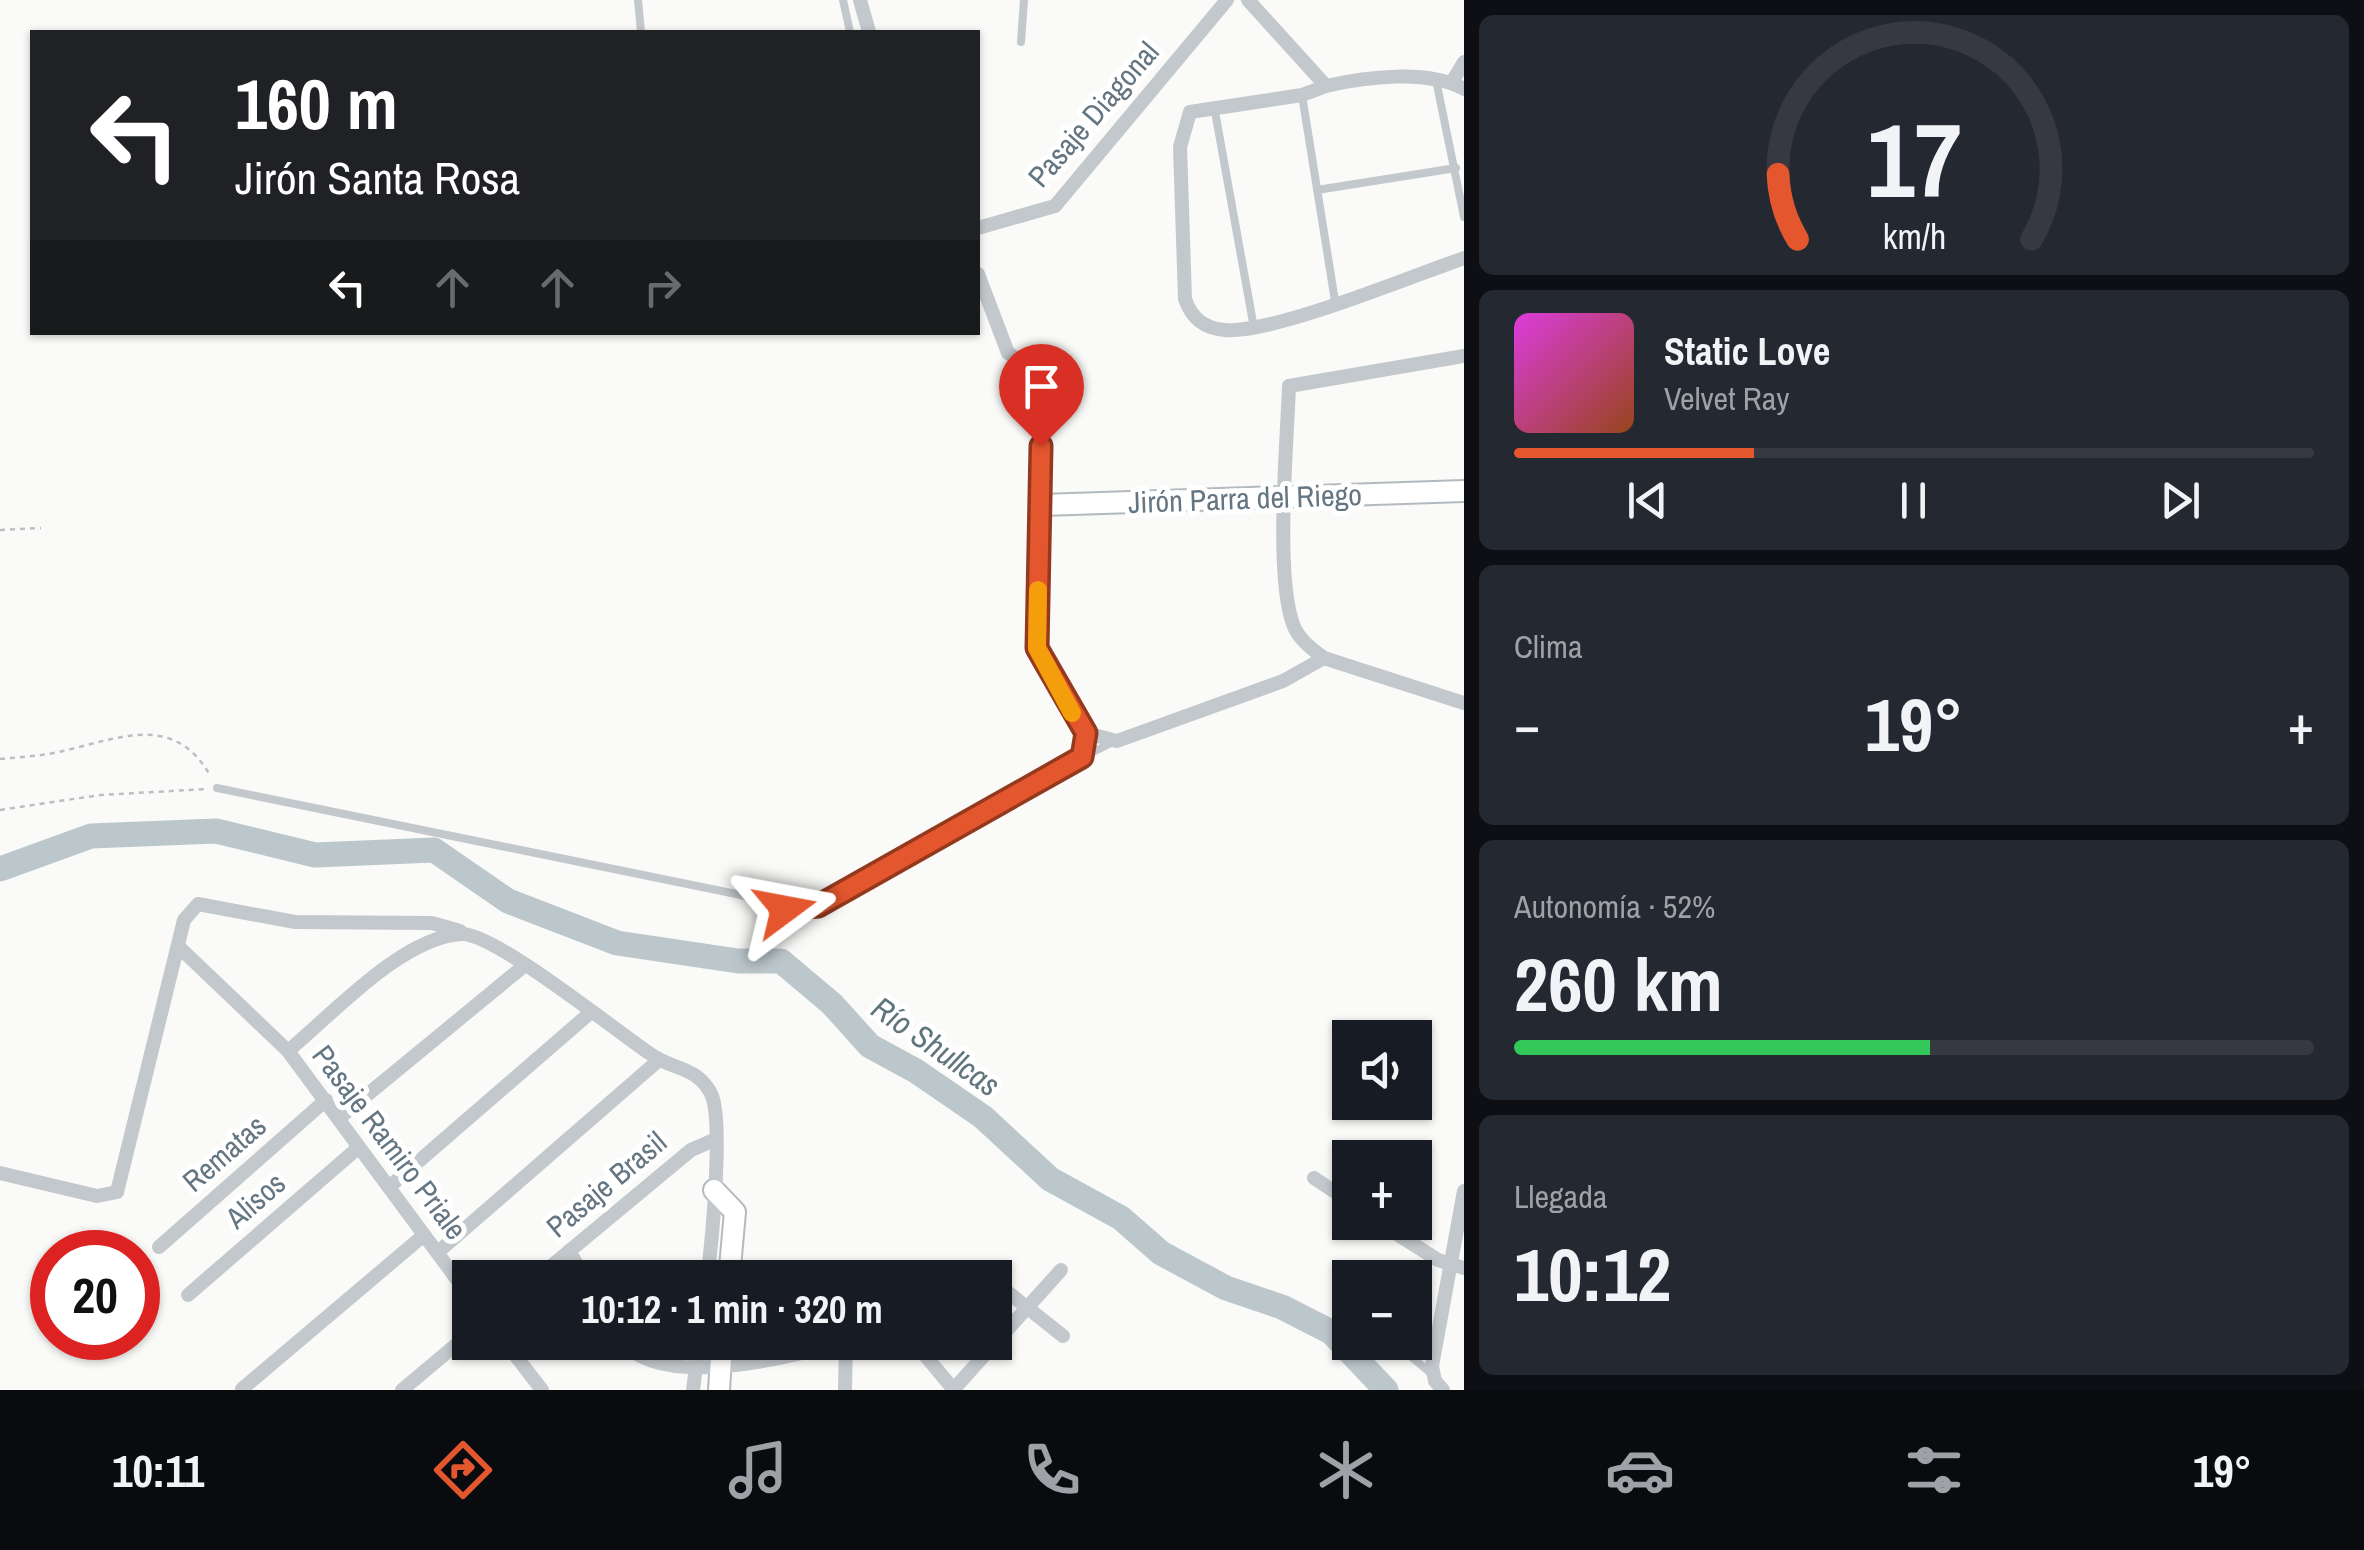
<!DOCTYPE html>
<html lang="es">
<head>
<meta charset="utf-8">
<style>
  body { margin:0; font-family:"Archivo Narrow",sans-serif; background:#242831; color:#f1f3f6; height:100vh; display:flex; flex-direction:column; font-size:38px; white-space:nowrap }
  * { box-sizing:border-box; margin:0 }
  p { font-size:32px; color:#9ea1a6 }
  .icon { flex:none; width:55px; height:55px; fill:none; stroke:currentColor; stroke-width:2; stroke-linecap:round; stroke-linejoin:round }
  .map { position:relative; flex:1; overflow:hidden }
  .side { display:flex; flex-direction:column; gap:15px; padding:15px; background:#0d0f14; width:900px }
  .side>* { flex:none }
  .hud { position:absolute; left:30px; top:30px; width:950px; height:305px; border-radius:0px; box-shadow:0 2px 8px #0004; background:#202124; color:#fff; overflow:hidden }
  .fabs { position:absolute; left:1332px; top:1020px; display:grid; gap:20px }
  .fabs a { display:grid; place-items:center; width:100px; height:100px; border-radius:0px; background:#171b24; box-shadow:0 2px 8px #0004; font-size:50px }
  .speed { position:absolute; left:30px; top:1230px; display:flex; gap:20px; font-size:50px; font-weight:700; text-align:center }
  .speed>* { display:grid; place-content:center; width:130px; height:130px; border-radius:50%; background:#171b24; box-shadow:0 2px 8px #0004; line-height:1 }
  .speed .limit { border:15px solid #d22; background:#fff; color:#111 }
  .pin { position:absolute; display:grid; place-items:center; width:85px; height:85px; color:#fff; margin:-102px -42px; border-radius:50% 50% 50% 0; rotate:-45deg; box-shadow:0 0 10px #0007 }
  .pin .icon { rotate:45deg }
  .me { position:absolute; width:110px; margin:-55px; rotate:77deg; stroke-linejoin:round; filter:drop-shadow(0 0 8px #0008) }
  .turn { display:flex; align-items:center; gap:35px; height:210px; padding:0 40px; font-size:45px }
  .turn .icon { width:130px; height:130px; stroke-width:2.5 }
  .turn b { display:block; font-size:70px; line-height:85px }
  .lanes { display:flex; align-items:center; height:95px; padding:0 40px; background:#0003; justify-content:center; gap:50px; direction:ltr }
  .lanes .off { opacity:.35 }
  .big { font-size:75px; font-weight:800; line-height:1.1 }
  .side .card { flex:1; display:flex; flex-direction:column; justify-content:center; gap:15px; min-width:0; padding:0 35px; border-radius:15px; background:#242831 }
  .side .dial { align-items:center; gap:0 }
  .dial svg { height:260px; overflow:visible; fill:none; stroke:#363941; stroke-width:7; stroke-linecap:round; text-anchor:middle }
  .dial text { fill:#f1f3f6; stroke:none }
  .song { display:flex; align-items:center; gap:30px }
  .cover { width:120px; height:120px; border-radius:15px; background:linear-gradient(135deg,hsl(300 70% 55%),hsl(20 70% 35%)) }
  .played { height:10px; border-radius:5px; background:linear-gradient(90deg,#e4572e 30%,#363941 30%) }
  .keys { display:flex; justify-content:space-around; direction:ltr }
  .heat { display:flex; justify-content:space-between; align-items:center; font-size:55px; direction:ltr }
  .charge { height:15px; border-radius:8px; background:linear-gradient(90deg,#34c759 52%,#363941 0) }
  .trip { position:absolute; left:452px; top:1260px; width:560px; height:100px; border-radius:0px; background:#171b24; box-shadow:0 2px 8px #0004; font-weight:800; line-height:100px; text-align:center }
  .tabs { display:flex; height:160px; justify-content:space-around; align-items:center; background:#090b0e; color:#9ea1a6 }
  .tabs .icon { width:70px; height:70px }
  .tabs .on { color:#e4572e }
  .tabs b { font-size:45px; color:#f1f3f6 }
  main { display:flex; flex:1; min-height:0 }
  .map>svg:first-child { display:block }
  .lines { fill:none; stroke-linecap:round; stroke-linejoin:round }
  .river { stroke:#bbc7cb; stroke-width:25 }
  .secondary-casing { stroke:#b3babf; stroke-width:24 }
  .path { stroke:#bbbfc2; stroke-width:2.5; stroke-dasharray:5 5; stroke-linecap:butt }
  .lane { stroke:#c3c8cc; stroke-width:8 }
  .street { stroke:#c3c8cc; stroke-width:14 }
  .secondary { stroke:#fff; stroke-width:20 }
  .route-casing { stroke:#94391e; stroke-width:25 }
  .route { stroke:#e4572e; stroke-width:18 }
  .slow { stroke:#f59e0b; stroke-width:18 }
  .labels { text-anchor:middle; dominant-baseline:central; stroke-width:10; stroke-linejoin:round; paint-order:stroke }
  .street-label { font-size:30px; fill:#657683; stroke:#fff }
  .water-label { font-size:32px; font-style:italic; fill:#60757c; stroke:#fff }
</style>
</head>
<body>
<main>
<div class="map">
<svg width="1464" height="1390" viewBox="0 0 1464 1390">
  <rect width="100%" height="100%" fill="#fafaf8"/>
  <g class="lines">
    <polyline class="river" points="0,869 91,836 216,831 315,855 434,850 508,901 617,943 738,961 781,961 832,1004 870,1046 916,1071 983,1117 1050,1179 1121,1218 1161,1253 1226,1288 1282,1307 1331,1332 1386,1390"/>
    <g class="secondary-casing">
      <g id="secondary">
        <polyline points="1042,505 1464,491"/>
        <polyline points="714,1190 735,1212 729,1278"/>
        <polyline points="719,1390 722,1342"/>
      </g>
    </g>
    <g class="path">
      <polyline points="0,530 41,528"/>
      <path d="M0 759C21 757 43 756 63 751 120 738 175 712 211 777"/>
      <polyline points="0,810 100,795 207,789"/>
    </g>
    <g class="lane">
      <polyline points="638,0 641,32"/>
      <polyline points="843,0 850,32"/>
      <polyline points="1021,42 1024,0"/>
      <polyline points="1436,80 1464,217"/>
      <polyline points="1302,95 1335,301"/>
      <polyline points="1214,106 1254,328"/>
      <polyline points="1317,190 1456,168"/>
      <polyline points="1083,757 1115,741"/>
      <path d="M217 788 741 895C768 904 789 911 817 906L1083 757 1086 733"/>
      <polyline points="1393,1342 1432,1374"/>
    </g>
    <g class="street">
      <polyline points="860,0 869,32"/>
      <path d="M1248 0 1326 86C1365 77 1428 69 1464 89"/>
      <polyline points="1452,82 1464,62"/>
      <path d="M1326 86 1302 95 1190 112 1180 147 1185 299C1192 319 1204 328 1225 330 1273 334 1412 276 1464 258"/>
      <polyline points="978,228 1055,206 1227,0"/>
      <polyline points="978,274 1008,353 1035,371 1049,408 1038,461 1042,505 1037,648 1086,733 1117,741 1283,681 1324,658"/>
      <path d="M1464 356 1289 386C1287 443 1275 575 1293 624 1298 639 1312 649 1324 658L1464 703"/>
      <polyline points="180,948 288,1051 470,1297"/>
      <path d="M288 1051C334 1013 401 938 461 934 494 932 617 1032 652 1055 673 1070 700 1067 712 1096 723 1125 712 1243 707 1278"/>
      <polyline points="339,1118 525,965"/>
      <polyline points="0,1173 97,1196 117,1192 184,920 198,904 295,922 432,923 460,931"/>
      <polyline points="1314,1178 1350,1202"/>
      <polyline points="389,1187 590,1013"/>
      <polyline points="1378,1222 1438,1260 1464,1268"/>
      <polyline points="159,1247 326,1100"/>
      <polyline points="569,1251 585,1278"/>
      <polyline points="438,1252 659,1060"/>
      <polyline points="537,1278 691,1150 714,1140"/>
      <polyline points="995,1282 1063,1336"/>
      <polyline points="188,1295 359,1147"/>
      <polyline points="505,1342 542,1390"/>
      <path d="M623 1342C661 1390 788 1358 843 1342"/>
      <polyline points="906,1342 919,1348 954,1390"/>
      <polyline points="242,1389 424,1235"/>
      <polyline points="954,1389 1061,1270"/>
      <polyline points="402,1390 470,1333"/>
      <polyline points="693,1390 699,1342"/>
      <polyline points="845,1390 846,1342"/>
      <polyline points="1443,1390 1435,1381 1432,1366 1464,1191"/>
    </g>
    <use href="#secondary" class="secondary"/>
  </g>
  <g class="lines">
    <g class="route-casing">
      <polyline id="route" points="785,909 818,906 1082,757 1086,733 1037,648 1041,446"/>
    </g>
    <use href="#route" class="route"/>
    <polyline class="slow" points="1038,590 1037,648 1072,713"/>
  </g>
  <g class="labels">
    <g class="street-label">
      <text transform="translate(1093 114) rotate(-49)">Pasaje Diagonal</text>
      <text transform="translate(1245 498) rotate(-2)">Jirón Parra del Riego</text>
      <text transform="translate(390 1142) rotate(53)">Pasaje Ramiro Priale</text>
      <text transform="translate(224 1153) rotate(-41)">Rematas</text>
      <text transform="translate(606 1184) rotate(-40)">Pasaje Brasil</text>
      <text transform="translate(255 1200) rotate(-41)">Alisos</text>
    </g>
    <g class="water-label">
      <text transform="translate(936 1046) rotate(35)">Río Shullcas</text>
    </g>
  </g>
</svg>
<div class="fabs">
<a><svg class="icon" aria-label="sound" viewBox="0 0 24 24"><path d="M4 9h4l5-4v14l-5-4H4zM17 9q2 3 0 6"/></svg></a>
<a>+</a>
<a>−</a>
</div>
<div class="speed"><div class="limit">20</div></div>
<div class="pin" style="left:1041px;top:446px;background:#d93025"><svg class="icon" aria-label="arrive" viewBox="0 0 24 24"><path d="M6 21V4h12l-3 4 3 4H6"/></svg></div>
<svg class="me" style="left:785px;top:909px" viewBox="-20 -20 40 40"><path d="M0-17L14 15 0 8-14 15z" fill="#e4572e" stroke="#fff" stroke-width="4"/></svg>
<div class="trip">10:12 · 1 min · 320 m</div>
<div class="hud">
<div class="turn"><svg class="icon" aria-label="left" viewBox="0 0 24 24"><path d="M17 20v-9H6M10 6l-5 5 5 5"/></svg><div><b>160 m</b>Jirón Santa Rosa</div></div>
<div class="lanes"><svg class="icon" aria-label="left" viewBox="0 0 24 24"><path d="M17 20v-9H6M10 6l-5 5 5 5"/></svg><svg class="icon off" aria-label="ahead" viewBox="0 0 24 24"><path d="M12 20V5M6 11l6-6 6 6"/></svg><svg class="icon off" aria-label="ahead" viewBox="0 0 24 24"><path d="M12 20V5M6 11l6-6 6 6"/></svg><svg class="icon off" aria-label="right" viewBox="0 0 24 24"><path d="M7 20v-9h11M14 6l5 5-5 5"/></svg></div>
</div>
</div>
<section class="side">
<div class="card dial"><svg viewBox="0 0 100 80">
<path d="M14 69A42 42 0 1 1 86 69"/>
<path d="M14 69A42 42 0 0 1 8 49" stroke="#e4572e"/>
<text x="50" y="56" font-size="32" font-weight="700">17</text>
<text x="50" y="72" font-size="11">km/h</text>
</svg></div>
<div class="card">
<div class="song"><i class="cover"></i><div><b>Static Love</b><p>Velvet Ray</p></div></div>
<div class="played"></div>
<div class="keys"><svg class="icon" aria-label="previous" viewBox="0 0 24 24"><path d="M18 5L8 12l10 7zM5 5v14"/></svg><svg class="icon" aria-label="pause" viewBox="0 0 24 24"><path d="M8 5v14M16 5v14"/></svg><svg class="icon" aria-label="next" viewBox="0 0 24 24"><path d="M6 5l10 7-10 7zM19 5v14"/></svg></div>
</div>
<div class="card"><p>Clima</p>
<div class="heat"><a>−</a><b class="big">19°</b><a>+</a></div>
</div>
<div class="card"><p>Autonomía · 52%</p><b class="big">260 km</b><div class="charge"></div></div>
<div class="card"><p>Llegada</p><b class="big">10:12</b></div>
</section>
</main>
<nav class="tabs">
<b>10:11</b>
<svg class="icon on" aria-label="directions" viewBox="0 0 24 24"><path d="M12 3l9 9-9 9-9-9zM9 14v-3h6M13 9l2 2-2 2"/></svg>
<svg class="icon" aria-label="music" viewBox="0 0 24 24"><path d="M9 18V5l10-2v13"/><circle cx="6" cy="18" r="3"/><circle cx="16" cy="16" r="3"/></svg>
<svg class="icon" aria-label="phone" viewBox="0 0 24 24"><path d="M5 4h4l2 5-3 2q2 4 5 5l2-3 5 2v4C11 20 4 13 5 4z"/></svg>
<svg class="icon" aria-label="climate" viewBox="0 0 24 24"><path d="M12 3v18M4 7l16 10M4 17L20 7"/></svg>
<svg class="icon" aria-label="car" viewBox="0 0 24 24"><path d="M5 17H2v-5l4-1 3-4h7l3 4 3 1v5h-3M9 17h6M6 11h13"/><circle cx="7" cy="17" r="2"/><circle cx="17" cy="17" r="2"/></svg>
<svg class="icon" aria-label="filters" viewBox="0 0 24 24"><path d="M4 7h16M4 17h16"/><circle cx="9" cy="7" r="2"/><circle cx="15" cy="17" r="2"/></svg>
<b>19°</b>
</nav>
</body>
</html>
